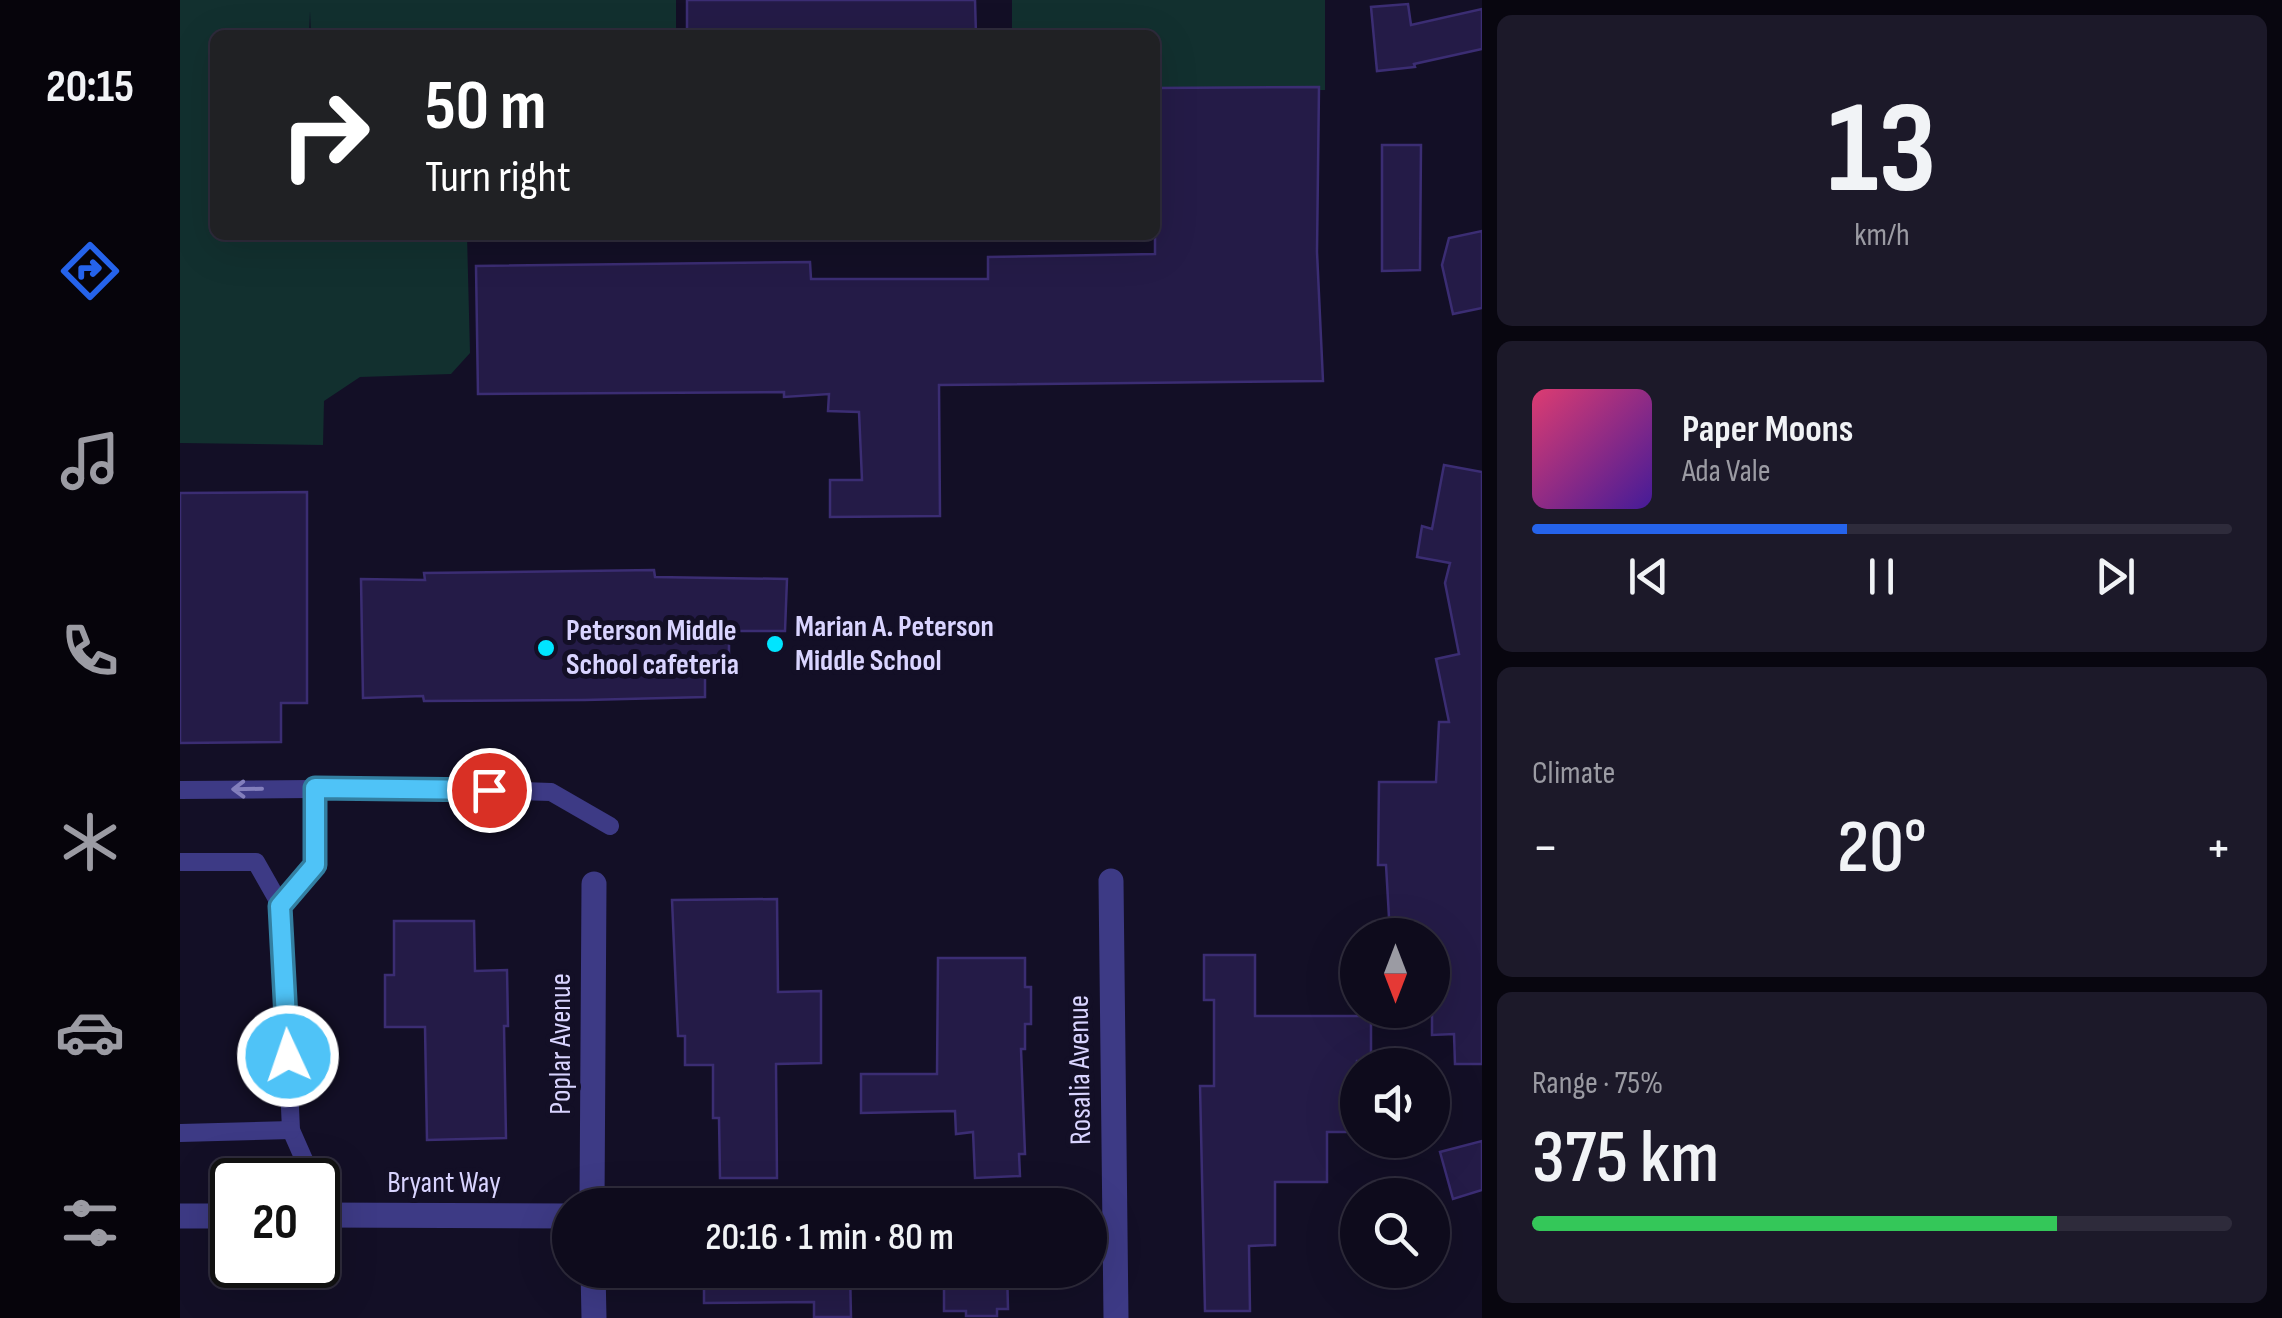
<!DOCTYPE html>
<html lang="en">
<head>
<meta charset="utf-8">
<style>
  body { margin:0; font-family:"Sofia Sans Condensed",sans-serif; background:#1c1929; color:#f1f3f6; height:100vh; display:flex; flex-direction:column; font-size:38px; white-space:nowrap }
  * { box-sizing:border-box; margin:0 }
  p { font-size:32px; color:#9b9ba3 }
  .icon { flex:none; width:55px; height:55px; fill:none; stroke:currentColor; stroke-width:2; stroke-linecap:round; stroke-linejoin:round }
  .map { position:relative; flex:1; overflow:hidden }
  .details { display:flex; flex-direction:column; gap:15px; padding:15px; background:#08060f; width:800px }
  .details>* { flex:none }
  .hud { position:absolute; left:30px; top:30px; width:950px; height:210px; border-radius:15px; box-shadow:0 10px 40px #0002,0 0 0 2px #2e2b3b; background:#202124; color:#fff; overflow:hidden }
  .needle { width:65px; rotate:180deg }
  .controls { position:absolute; left:1160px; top:918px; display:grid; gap:20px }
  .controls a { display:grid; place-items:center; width:110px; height:110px; border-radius:50%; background:#0e0b1c; box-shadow:0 10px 40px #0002,0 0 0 2px #2e2b3b; font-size:50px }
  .speed { position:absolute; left:30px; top:1158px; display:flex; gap:20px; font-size:50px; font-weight:700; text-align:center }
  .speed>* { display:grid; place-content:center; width:130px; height:130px; border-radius:50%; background:#0e0b1c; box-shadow:0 10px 40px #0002,0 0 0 2px #2e2b3b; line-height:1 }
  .speed .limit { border:5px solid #111; border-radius:15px; background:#fff; color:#111 }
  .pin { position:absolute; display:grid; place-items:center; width:85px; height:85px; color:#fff; margin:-42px; border:5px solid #fff; border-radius:50%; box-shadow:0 2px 10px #0007 }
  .me { position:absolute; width:110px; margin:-55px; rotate:357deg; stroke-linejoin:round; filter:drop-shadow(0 0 8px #0008) }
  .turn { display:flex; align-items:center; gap:35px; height:210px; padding:0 50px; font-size:45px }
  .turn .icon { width:130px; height:130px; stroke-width:2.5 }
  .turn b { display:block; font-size:70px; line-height:85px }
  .big { font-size:75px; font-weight:600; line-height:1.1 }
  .details .card { flex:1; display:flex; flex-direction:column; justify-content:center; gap:15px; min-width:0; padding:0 35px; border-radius:15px; background:#1c1929 }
  .details .dial { align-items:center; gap:0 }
  .dial b { font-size:130px; line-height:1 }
  .song { display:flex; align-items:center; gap:30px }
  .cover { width:120px; height:120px; border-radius:15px; background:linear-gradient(135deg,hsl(340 70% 55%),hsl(260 70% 35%)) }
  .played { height:10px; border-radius:5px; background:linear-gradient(90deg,#2563eb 45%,#2e2b3b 45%) }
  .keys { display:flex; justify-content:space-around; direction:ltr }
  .heat { display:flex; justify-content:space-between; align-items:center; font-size:55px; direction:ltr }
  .charge { height:15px; border-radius:8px; background:linear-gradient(90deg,#34c759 75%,#2e2b3b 0) }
  .trip { position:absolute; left:372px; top:1188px; width:555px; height:100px; border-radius:50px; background:#0e0b1c; box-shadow:0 10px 40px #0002,0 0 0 2px #2e2b3b; font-weight:600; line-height:100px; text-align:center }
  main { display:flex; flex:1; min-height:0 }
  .tabs { display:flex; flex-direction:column; width:180px; justify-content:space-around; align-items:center; background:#06040b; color:#9b9ba3 }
  .tabs .icon { width:70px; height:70px }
  .tabs .active { color:#2563eb }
  .tabs b { font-size:45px; color:#f1f3f6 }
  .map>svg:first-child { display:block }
  .green { fill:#12302f }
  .building { fill:#241b47; stroke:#3b2d73; stroke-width:2.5 }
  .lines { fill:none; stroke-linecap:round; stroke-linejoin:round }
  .service { stroke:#3d3a85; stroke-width:18 }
  .minor { stroke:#3d3a85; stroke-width:25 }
  .oneway { stroke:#837fbc }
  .route-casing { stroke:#337fa1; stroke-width:25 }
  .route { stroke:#4fc3f7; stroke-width:18 }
  .poi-dot { fill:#00e5ff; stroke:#130f26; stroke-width:4 }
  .labels { text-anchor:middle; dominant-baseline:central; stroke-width:10; stroke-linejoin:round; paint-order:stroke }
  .poi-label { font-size:30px; font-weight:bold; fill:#d9d4ff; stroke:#130f26; text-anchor:start }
  .street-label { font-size:30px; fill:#d9d4ff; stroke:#130f26 }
</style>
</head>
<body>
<main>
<nav class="tabs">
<b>20:15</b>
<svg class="icon active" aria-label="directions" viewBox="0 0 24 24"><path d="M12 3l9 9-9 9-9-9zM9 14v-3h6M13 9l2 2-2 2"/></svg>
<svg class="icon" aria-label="music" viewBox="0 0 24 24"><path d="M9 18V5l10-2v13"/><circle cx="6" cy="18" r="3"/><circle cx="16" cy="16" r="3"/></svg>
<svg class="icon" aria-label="phone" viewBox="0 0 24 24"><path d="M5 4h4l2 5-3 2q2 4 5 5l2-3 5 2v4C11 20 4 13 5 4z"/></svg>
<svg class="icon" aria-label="climate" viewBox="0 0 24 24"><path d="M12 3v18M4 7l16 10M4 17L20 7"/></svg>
<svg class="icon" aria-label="car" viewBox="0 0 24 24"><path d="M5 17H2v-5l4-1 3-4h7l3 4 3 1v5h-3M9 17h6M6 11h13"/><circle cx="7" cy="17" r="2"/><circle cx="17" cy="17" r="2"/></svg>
<svg class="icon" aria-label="filters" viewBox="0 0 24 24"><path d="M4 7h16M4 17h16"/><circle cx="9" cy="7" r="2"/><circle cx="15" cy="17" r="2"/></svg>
</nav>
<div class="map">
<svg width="1302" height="1318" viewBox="0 0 1302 1318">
  <rect width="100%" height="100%" fill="#130f26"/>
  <g class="green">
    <polygon points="0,0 496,0 496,35 131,35 130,11 129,35 35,35 35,235 287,235 290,353 271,374 180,377 144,401 143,445 0,443"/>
    <polygon points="832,0 1145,0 1145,90 975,91 975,35 832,35"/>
  </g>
  <g class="building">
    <polygon points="507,0 795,0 796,35 507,35"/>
    <polygon points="1228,4 1231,25 1302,9 1302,49 1234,64 1235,67 1197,71 1191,7"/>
    <polygon points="1139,87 1137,252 1143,381 759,385 760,516 650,517 650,480 682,480 679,412 648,411 649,394 604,397 604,392 298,394 296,266 630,262 631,279 808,279 808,257 975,254 975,88"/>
    <polygon points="1202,145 1241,145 1240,270 1202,271"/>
    <polygon points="1302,231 1302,308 1273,314 1262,265 1269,238"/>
    <polygon points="1264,465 1302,472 1302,1064 1275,1064 1274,1034 1252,1035 1252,935 1210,935 1206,865 1198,865 1199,782 1256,782 1259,722 1269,722 1256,659 1279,654 1265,583 1270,563 1237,557 1242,526 1252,529"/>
    <polygon points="127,492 127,703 101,703 101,742 0,743 0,493"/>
    <polygon points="474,570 475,577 607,579 605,631 549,631 549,665 525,665 525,697 405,700 244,701 243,696 183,698 181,579 245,580 244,573"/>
    <polygon points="597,899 598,992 641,991 641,1063 596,1064 597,1178 540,1178 539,1118 533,1118 533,1065 505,1065 505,1036 498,1036 492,900"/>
    <polygon points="214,921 294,921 295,971 327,970 328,1026 324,1026 326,1138 247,1140 245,1027 205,1027 205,975 214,975"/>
    <polygon points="1024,955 1075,955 1075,1016 1191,1016 1191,1061 1177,1061 1176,1132 1147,1132 1147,1182 1095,1182 1095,1245 1069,1246 1070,1311 1025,1311 1020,1086 1034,1086 1034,1000 1024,1000"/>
    <polygon points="758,958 845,958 845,987 851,987 851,1024 845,1024 845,1049 841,1049 845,1154 839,1154 840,1176 795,1178 793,1132 776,1134 775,1111 681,1113 681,1074 757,1074"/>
    <polygon points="1302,1141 1302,1190 1273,1199 1260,1152"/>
    <polygon points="524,1270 670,1270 671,1317 634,1317 634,1302 524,1303"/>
    <polygon points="788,1270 827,1270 828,1309 817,1309 817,1316 786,1316 786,1311 764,1311 764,1280 788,1280"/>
  </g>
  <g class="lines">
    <g class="service">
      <polyline points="0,790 246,788 371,792 430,826"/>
      <polyline points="0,862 76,862 101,906 111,1130 133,1180"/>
      <polyline points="101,906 135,865 135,788"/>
      <polyline points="0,1133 111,1130"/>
    </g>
    <g class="minor">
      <polyline points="931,881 936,1318"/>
      <polyline points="412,1205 414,884"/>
      <polyline points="138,1215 390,1216"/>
      <polyline points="0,1216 52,1216"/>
      <polyline points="413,1270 414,1318"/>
    </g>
  </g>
  <defs><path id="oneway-shaft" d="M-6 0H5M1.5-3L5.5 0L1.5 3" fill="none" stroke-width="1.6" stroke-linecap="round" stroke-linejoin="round" transform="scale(2.5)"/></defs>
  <use class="oneway" href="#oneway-shaft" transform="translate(67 789) rotate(179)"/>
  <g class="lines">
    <g class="route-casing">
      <polyline id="route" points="108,1056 100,906 135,865 135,788 309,790"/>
    </g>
    <use href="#route" class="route"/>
  </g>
  <g class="poi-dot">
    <circle cx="595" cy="644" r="10"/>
    <circle cx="366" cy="648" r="10"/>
  </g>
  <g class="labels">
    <g class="poi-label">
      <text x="615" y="627">Marian A. Peterson<tspan x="615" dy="34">Middle School</tspan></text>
      <text x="386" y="631">Peterson Middle<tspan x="386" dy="34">School cafeteria</tspan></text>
    </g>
    <g class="street-label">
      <text transform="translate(381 1044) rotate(-90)">Poplar Avenue</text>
      <text transform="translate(900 1070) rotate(-91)">Rosalia Avenue</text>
      <text x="264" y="1183">Bryant Way</text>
    </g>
  </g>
</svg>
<div class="controls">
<a><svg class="needle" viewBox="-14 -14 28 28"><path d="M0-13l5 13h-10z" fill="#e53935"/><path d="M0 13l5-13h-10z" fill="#9b9ba3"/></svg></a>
<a><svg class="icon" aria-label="sound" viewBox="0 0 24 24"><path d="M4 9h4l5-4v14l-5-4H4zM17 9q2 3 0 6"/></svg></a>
<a><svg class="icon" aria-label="search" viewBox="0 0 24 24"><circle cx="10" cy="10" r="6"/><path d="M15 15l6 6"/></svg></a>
</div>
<div class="speed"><div class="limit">20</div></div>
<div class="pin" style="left:309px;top:790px;background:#d93025"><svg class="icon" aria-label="arrive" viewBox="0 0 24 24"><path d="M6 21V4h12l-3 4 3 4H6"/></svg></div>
<svg class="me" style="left:108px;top:1056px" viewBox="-20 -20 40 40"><circle r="17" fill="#4fc3f7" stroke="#fff" stroke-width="3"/><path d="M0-11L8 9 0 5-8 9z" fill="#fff"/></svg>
<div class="trip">20:16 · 1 min · 80 m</div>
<div class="hud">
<div class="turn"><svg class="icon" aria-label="right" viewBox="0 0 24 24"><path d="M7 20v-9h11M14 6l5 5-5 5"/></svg><div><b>50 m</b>Turn right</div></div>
</div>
</div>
<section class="details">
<div class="card dial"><b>13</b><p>km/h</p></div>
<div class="card">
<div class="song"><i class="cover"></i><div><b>Paper Moons</b><p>Ada Vale</p></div></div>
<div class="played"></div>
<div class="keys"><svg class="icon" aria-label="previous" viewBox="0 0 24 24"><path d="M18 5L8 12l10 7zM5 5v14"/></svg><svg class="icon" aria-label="pause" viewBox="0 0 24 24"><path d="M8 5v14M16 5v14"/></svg><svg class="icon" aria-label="next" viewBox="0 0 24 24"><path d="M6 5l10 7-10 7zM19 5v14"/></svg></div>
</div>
<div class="card"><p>Climate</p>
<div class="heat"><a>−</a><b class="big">20°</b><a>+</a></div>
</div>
<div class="card"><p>Range · 75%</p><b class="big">375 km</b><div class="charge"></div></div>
</section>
</main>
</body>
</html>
